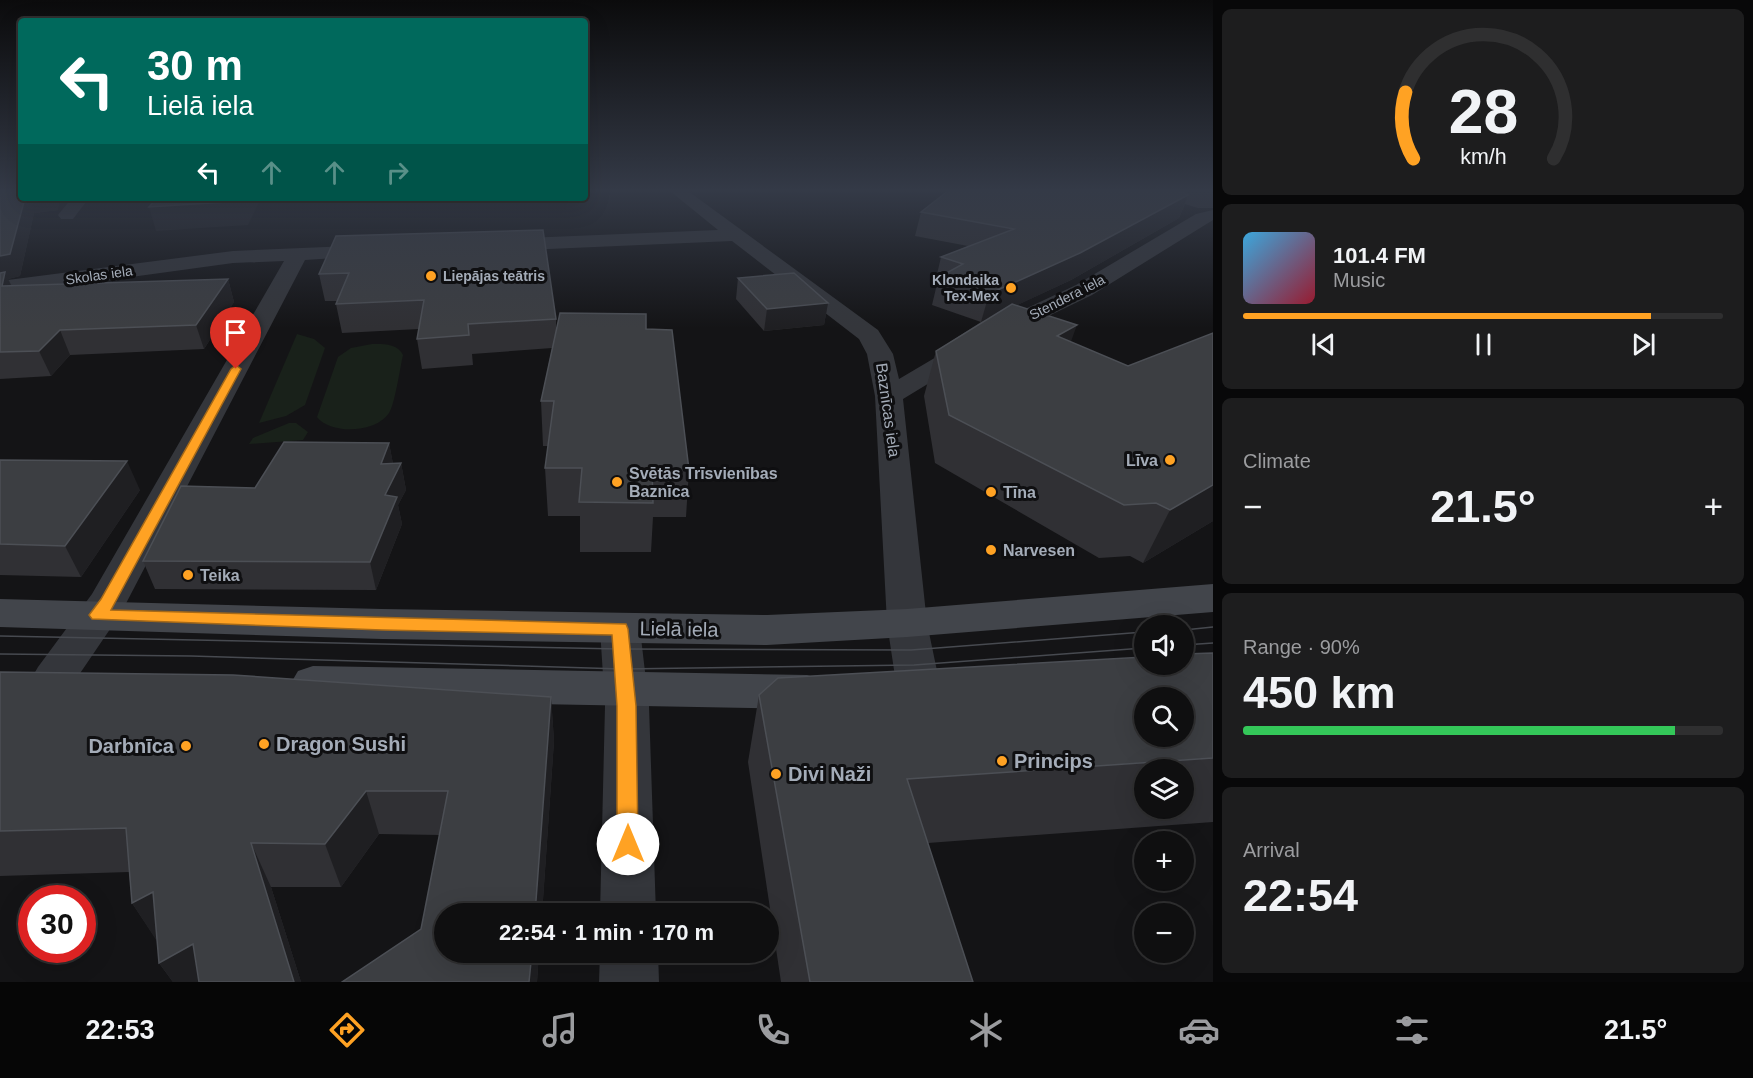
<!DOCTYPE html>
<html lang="en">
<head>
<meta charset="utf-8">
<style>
  body { margin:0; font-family:Helvetica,sans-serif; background:#1d1d1e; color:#f1f3f6; height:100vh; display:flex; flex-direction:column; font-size:22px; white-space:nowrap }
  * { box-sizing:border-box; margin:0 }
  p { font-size:20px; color:#9b9c9f }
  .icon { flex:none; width:33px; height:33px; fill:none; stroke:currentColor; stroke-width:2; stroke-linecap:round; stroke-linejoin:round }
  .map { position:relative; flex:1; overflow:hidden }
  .panel { display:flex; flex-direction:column; gap:9px; padding:9px; background:#080809; width:540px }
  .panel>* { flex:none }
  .banner { position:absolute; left:18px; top:18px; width:570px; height:183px; border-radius:6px; box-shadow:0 6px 24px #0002,0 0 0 2px #2f2f30; background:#00695c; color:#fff; overflow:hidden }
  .controls { position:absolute; left:1134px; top:615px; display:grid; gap:12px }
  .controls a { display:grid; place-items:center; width:60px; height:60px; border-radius:50%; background:#0f0f10; box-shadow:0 6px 24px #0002,0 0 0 2px #2f2f30; font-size:30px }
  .speed { position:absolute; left:18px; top:885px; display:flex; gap:12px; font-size:30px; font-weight:700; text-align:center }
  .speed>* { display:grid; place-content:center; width:78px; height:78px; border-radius:50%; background:#0f0f10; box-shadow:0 6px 24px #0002,0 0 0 2px #2f2f30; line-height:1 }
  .speed .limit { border:9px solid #d22; background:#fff; color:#111 }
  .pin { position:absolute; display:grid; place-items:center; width:51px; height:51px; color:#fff; margin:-62px -26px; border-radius:50% 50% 50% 0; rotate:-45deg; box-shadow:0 0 6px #0007 }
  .pin .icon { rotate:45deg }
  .me { position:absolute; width:66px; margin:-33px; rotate:0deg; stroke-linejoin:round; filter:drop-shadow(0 0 4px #0008) }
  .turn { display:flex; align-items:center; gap:21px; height:126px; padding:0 30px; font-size:27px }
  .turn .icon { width:78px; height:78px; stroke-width:2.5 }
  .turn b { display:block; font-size:42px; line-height:51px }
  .lanes { display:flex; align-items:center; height:57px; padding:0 30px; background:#0003; justify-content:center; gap:30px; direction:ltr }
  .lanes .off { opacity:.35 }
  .big { font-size:45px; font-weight:700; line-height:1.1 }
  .panel .card { flex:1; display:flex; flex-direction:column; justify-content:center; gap:9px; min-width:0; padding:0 21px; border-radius:9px; background:#1d1d1e }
  .panel .dial { align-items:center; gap:0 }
  .dial svg { height:156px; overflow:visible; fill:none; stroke:#2f2f30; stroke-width:7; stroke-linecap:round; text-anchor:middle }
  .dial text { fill:#f1f3f6; stroke:none }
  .song { display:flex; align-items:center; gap:18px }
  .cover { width:72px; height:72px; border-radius:9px; background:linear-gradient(135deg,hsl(200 70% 55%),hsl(350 70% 35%)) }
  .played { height:6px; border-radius:3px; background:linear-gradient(90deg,#ffa223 85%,#2f2f30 85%) }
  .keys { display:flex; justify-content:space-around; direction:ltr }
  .heat { display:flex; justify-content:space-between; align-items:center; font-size:33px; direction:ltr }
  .charge { height:9px; border-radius:4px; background:linear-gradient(90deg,#34c759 90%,#2f2f30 0) }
  .trip { position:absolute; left:434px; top:903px; width:345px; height:60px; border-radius:30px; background:#0f0f10; box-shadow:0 6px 24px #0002,0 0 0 2px #2f2f30; font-weight:700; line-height:60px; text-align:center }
  .menu { display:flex; height:96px; justify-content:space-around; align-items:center; background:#060606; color:#9b9c9f }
  .menu .icon { width:42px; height:42px }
  .menu .current { color:#ffa223 }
  .menu b { font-size:27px; color:#f1f3f6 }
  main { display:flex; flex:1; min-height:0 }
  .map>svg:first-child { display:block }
  .green { fill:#19211a }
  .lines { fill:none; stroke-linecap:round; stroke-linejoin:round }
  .street { fill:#34363b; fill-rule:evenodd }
  .secondary { fill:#42454b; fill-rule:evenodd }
  .tram { stroke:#474a50; stroke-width:1.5 }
  .wall { fill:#303034; fill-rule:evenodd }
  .shaded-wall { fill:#1f1f22 }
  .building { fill:#3c3e42; stroke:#4c4f55; stroke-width:1.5; fill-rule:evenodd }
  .route { fill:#ffa223; stroke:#a66917; stroke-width:1.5 }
  .poi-dot { fill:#ffa223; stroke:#0f0f11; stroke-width:2 }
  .labels { text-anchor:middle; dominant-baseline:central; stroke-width:6; stroke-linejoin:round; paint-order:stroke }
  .far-street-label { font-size:14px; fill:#a4acb8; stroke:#0f0f11 }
  .far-poi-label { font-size:14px; font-weight:bold; fill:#a4acb8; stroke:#0f0f11; text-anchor:start }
  .street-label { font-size:16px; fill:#a4acb8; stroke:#0f0f11 }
  .poi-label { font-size:16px; font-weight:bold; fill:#a4acb8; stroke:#0f0f11; text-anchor:start }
  .near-street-label { font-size:20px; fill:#a4acb8; stroke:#0f0f11 }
  .near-poi-label { font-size:20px; font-weight:bold; fill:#a4acb8; stroke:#0f0f11; text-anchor:start }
</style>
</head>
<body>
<main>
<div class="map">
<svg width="1213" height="982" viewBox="0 0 1213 982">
  <rect width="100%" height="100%" fill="#141416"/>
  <g class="green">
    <polygon points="297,334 314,339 325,348 305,405 286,416 259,423"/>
    <path d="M372 344C383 344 397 343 403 355 400 368 395 404 389 413 376 433 331 435 317 417L338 357 351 348Z"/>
    <polygon points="289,423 296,423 308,432 303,440 249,444 253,438"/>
  </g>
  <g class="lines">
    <g class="street">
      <polygon points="670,191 688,191 878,330 893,354 899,379 987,327 1076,285 1196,214 1213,210 1213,220 1092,295 1005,337 903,399 927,623 941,690 935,702 919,707 903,702 897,690 887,623 875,396 867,354 859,339 732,241 501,251 494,249 491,245 494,241 501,239 718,230"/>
      <polygon points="72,198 89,198 73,219 61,219 58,215"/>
      <polygon points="374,245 381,247 384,251 381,255 305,260 121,613 68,691 53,696 38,691 31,679 38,667 92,594 284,261 233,263 0,295 0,281 233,251"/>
      <polygon points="620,614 634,619 640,629 649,706 656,914 600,914 605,706 600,629 606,619"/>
      <polygon points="600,952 658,952 659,982 599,982"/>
    </g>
    <g class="secondary">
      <polygon points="1213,584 1213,612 907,637 767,645 382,639 0,627 0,599 382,609 767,615 907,609"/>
      <polygon points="313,666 807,675 823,680 829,692 823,704 807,709 313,700 298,695 291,683 298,671"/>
    </g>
    <g class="tram">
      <polyline points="1184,630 1213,627"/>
      <polyline points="0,636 620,649 911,650 1144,632"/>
      <polyline points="1184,645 1213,643"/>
      <polyline points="0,654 191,656 622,669 914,665 1144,648"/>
    </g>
  </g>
  <g class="wall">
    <polygon points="0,191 58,210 34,213 20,276 8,279 12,286 228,279 234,302 204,349 70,355 51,376 0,379"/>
    <polygon points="946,191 1213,191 1213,208 1198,208 1185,204 1179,218 1071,280 1017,305 1071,342 1128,366 1213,333 1213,521 1143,563 1130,556 1099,558 935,463 924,396 936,351 981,322 932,305 937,284 935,283 941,257 968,246 915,236 921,212 945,193"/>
    <polygon points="336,236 556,319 556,330 646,329 689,470 686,517 653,517 651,552 580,552 580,516 548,516 545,468 548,446 543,446 541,401 552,348 472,354 473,365 422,369 417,339 419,329 342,333 336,304 338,301 325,301 319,274"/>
    <polygon points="738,278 828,303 824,325 764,331 736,299"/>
    <polygon points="389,443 393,464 401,463 406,490 398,505 402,524 376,590 155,589 143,561"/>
    <polygon points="0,460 140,490 81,577 0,575"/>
    <path d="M1213 653V822L928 843 973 982H781L748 762 759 695ZM1144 770H1184V808H1144Z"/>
    <polygon points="0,672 233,675 551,697 554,741 542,914 444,914 444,952 539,952 537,982 342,982 421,929 440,835 379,834 341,887 271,887 301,982 173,982 159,963 158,942 132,903 129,872 0,876"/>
  </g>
  <g class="shaded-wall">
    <polygon points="1188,195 1179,218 1071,280 981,322 989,294"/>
    <polygon points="25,198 60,198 58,210 34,213 20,276 8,279 16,295 12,310 0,280 0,256"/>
    <polygon points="244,198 261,198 248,225 156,231 149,207"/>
    <polygon points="228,279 234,302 204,349 196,325"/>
    <polygon points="828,303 824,325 764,331 767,309"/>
    <polygon points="1077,325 1061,369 1057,336"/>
    <polygon points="60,330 70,355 51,376 39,351"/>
    <polygon points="389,443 394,469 381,464"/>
    <polygon points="127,461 140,490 81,577 65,546"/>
    <polygon points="401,463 406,490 398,505 402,524 376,590 370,562 385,495"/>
    <polygon points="1213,485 1213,521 1143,563 1170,510"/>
    <polygon points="551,697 554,741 542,914 535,914"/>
    <polygon points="366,791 379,834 341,887 325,844"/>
    <polygon points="251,843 271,887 301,982 294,982"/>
    <polygon points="153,892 160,946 132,903"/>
    <polygon points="193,944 217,982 173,982 159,963"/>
    <polygon points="532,952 539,952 537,982 529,982"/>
  </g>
  <g class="building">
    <polygon points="0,191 21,191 21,198 25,198 10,254 0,256"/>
    <polygon points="948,191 1180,191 1188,195 1080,253 989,294 939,277 963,264 941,257 1014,229 921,212"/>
    <polygon points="157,198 244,198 242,201 149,207"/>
    <polygon points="543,230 556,319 468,324 469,335 417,339 424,300 336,304 349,273 319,274 336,236"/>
    <polygon points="5,272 2,286 228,279 196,325 60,330 39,351 0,352 0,273"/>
    <polygon points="794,273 828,303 767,309 738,278"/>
    <polygon points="1012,304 1077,325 1057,336 1128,366 1213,333 1213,485 1170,510 1156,503 1124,505 949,415 936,351"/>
    <polygon points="560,313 646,314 646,329 672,330 689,470 652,469 653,503 579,502 582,468 545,468 554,401 541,401"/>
    <polygon points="284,442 389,443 381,464 401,463 385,495 397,497 370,562 143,561 181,486 255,488"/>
    <polygon points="0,460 127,461 65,546 0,544"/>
    <path d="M1213 653V758L907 779 973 982H810L759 695 778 678 1144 657V664H1184V654ZM1144 698H1184V736H1144Z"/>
    <polygon points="0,672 233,675 551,697 535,914 444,914 444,952 532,952 529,982 342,982 421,929 448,791 366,791 325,844 251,843 294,982 199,982 193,944 159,963 153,892 132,903 126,828 0,831"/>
  </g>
  <linearGradient id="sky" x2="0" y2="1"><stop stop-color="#0b0b0c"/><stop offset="0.58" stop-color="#343a47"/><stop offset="1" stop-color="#343a47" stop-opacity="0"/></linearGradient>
  <rect width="1213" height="328" fill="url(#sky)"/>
  <polygon class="route" points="236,365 241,369 111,610 626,624 628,629 636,706 638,844 635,852 628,855 620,852 617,844 617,706 612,635 382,630 92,619 89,615 101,599 231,369"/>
  <g class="poi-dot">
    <circle cx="431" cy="276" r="6"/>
    <circle cx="1011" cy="288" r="6"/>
    <circle cx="1170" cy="460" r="6"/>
    <circle cx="617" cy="482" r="6"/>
    <circle cx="991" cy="492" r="6"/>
    <circle cx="991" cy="550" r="6"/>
    <circle cx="188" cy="575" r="6"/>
    <circle cx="264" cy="744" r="6"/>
    <circle cx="186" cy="746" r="6"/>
    <circle cx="1002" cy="761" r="6"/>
    <circle cx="776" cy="774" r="6"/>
  </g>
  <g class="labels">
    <g class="far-street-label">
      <text transform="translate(99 275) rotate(-8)">Skolas iela</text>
      <text transform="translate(1067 297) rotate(-27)">Stendera iela</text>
    </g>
    <g class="far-poi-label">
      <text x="443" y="276">Liepājas teātris</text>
      <text x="999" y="280" text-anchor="end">Klondaika<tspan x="999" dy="16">Tex-Mex</tspan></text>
    </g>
    <g class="street-label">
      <text transform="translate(888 410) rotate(82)">Baznīcas iela</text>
    </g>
    <g class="poi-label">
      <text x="1158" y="460" text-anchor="end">Līva</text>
      <text x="629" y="473">Svētās Trīsvienības<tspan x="629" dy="18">Baznīca</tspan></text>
      <text x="1003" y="492">Tīna</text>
      <text x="1003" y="550">Narvesen</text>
      <text x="200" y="575">Teika</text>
    </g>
    <g class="near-street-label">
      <text transform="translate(679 629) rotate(1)">Lielā iela</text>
    </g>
    <g class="near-poi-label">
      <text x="276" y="744">Dragon Sushi</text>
      <text x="174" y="746" text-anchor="end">Darbnīca</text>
      <text x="1014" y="761">Princips</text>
      <text x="788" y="774">Divi Naži</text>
    </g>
  </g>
</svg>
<div class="controls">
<a><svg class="icon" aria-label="sound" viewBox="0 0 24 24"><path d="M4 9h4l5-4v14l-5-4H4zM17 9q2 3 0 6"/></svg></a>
<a><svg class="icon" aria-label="search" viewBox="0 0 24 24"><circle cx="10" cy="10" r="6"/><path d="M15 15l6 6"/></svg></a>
<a><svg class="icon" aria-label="layers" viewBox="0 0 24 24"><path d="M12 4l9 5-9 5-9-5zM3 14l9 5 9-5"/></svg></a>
<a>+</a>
<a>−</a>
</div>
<div class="speed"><div class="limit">30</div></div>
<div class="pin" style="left:236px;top:369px;background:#d93025"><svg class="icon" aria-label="arrive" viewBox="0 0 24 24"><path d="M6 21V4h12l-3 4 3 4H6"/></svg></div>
<svg class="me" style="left:628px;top:844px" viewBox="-20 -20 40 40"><circle r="19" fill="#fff"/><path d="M0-13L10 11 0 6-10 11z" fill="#ffa223"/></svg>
<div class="trip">22:54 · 1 min · 170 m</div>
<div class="banner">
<div class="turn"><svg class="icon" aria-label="left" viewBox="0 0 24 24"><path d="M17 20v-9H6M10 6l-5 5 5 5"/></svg><div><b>30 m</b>Lielā iela</div></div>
<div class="lanes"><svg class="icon" aria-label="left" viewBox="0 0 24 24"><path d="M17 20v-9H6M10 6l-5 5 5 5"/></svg><svg class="icon off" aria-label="ahead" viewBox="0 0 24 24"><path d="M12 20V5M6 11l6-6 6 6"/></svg><svg class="icon off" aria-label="ahead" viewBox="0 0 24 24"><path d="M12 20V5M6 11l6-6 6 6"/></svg><svg class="icon off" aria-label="right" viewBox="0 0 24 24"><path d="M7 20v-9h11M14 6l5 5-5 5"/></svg></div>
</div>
</div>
<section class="panel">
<div class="card dial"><svg viewBox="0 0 100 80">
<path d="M14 69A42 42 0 1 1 86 69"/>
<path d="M14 69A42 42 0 0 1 10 35" stroke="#ffa223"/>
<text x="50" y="56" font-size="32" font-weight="700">28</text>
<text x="50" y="72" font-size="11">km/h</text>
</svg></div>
<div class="card">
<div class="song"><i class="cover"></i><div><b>101.4 FM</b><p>Music</p></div></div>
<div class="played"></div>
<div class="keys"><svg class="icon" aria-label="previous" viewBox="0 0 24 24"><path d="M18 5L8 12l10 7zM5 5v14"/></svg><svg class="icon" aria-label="pause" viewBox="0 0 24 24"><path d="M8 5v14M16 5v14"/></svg><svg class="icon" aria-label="next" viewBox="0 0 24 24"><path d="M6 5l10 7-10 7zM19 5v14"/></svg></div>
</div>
<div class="card"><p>Climate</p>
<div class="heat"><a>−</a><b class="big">21.5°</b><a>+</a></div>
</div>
<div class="card"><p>Range · 90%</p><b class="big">450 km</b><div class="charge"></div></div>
<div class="card"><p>Arrival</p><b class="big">22:54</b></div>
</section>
</main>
<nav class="menu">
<b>22:53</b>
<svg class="icon current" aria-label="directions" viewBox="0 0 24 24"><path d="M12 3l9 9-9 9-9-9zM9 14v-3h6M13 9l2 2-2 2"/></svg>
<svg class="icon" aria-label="music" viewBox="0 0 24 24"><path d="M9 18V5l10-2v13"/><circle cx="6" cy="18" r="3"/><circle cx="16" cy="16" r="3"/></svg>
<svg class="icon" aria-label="phone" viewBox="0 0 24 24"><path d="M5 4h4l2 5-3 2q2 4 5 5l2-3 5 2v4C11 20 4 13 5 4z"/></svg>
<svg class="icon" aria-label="climate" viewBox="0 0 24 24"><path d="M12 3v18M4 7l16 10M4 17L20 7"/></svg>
<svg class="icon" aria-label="car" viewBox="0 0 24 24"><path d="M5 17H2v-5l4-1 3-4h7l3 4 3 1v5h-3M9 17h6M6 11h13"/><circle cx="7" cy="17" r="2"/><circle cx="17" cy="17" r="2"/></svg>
<svg class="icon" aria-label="filters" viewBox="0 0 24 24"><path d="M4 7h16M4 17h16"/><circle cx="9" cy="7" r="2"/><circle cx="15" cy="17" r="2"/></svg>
<b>21.5°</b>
</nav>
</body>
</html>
